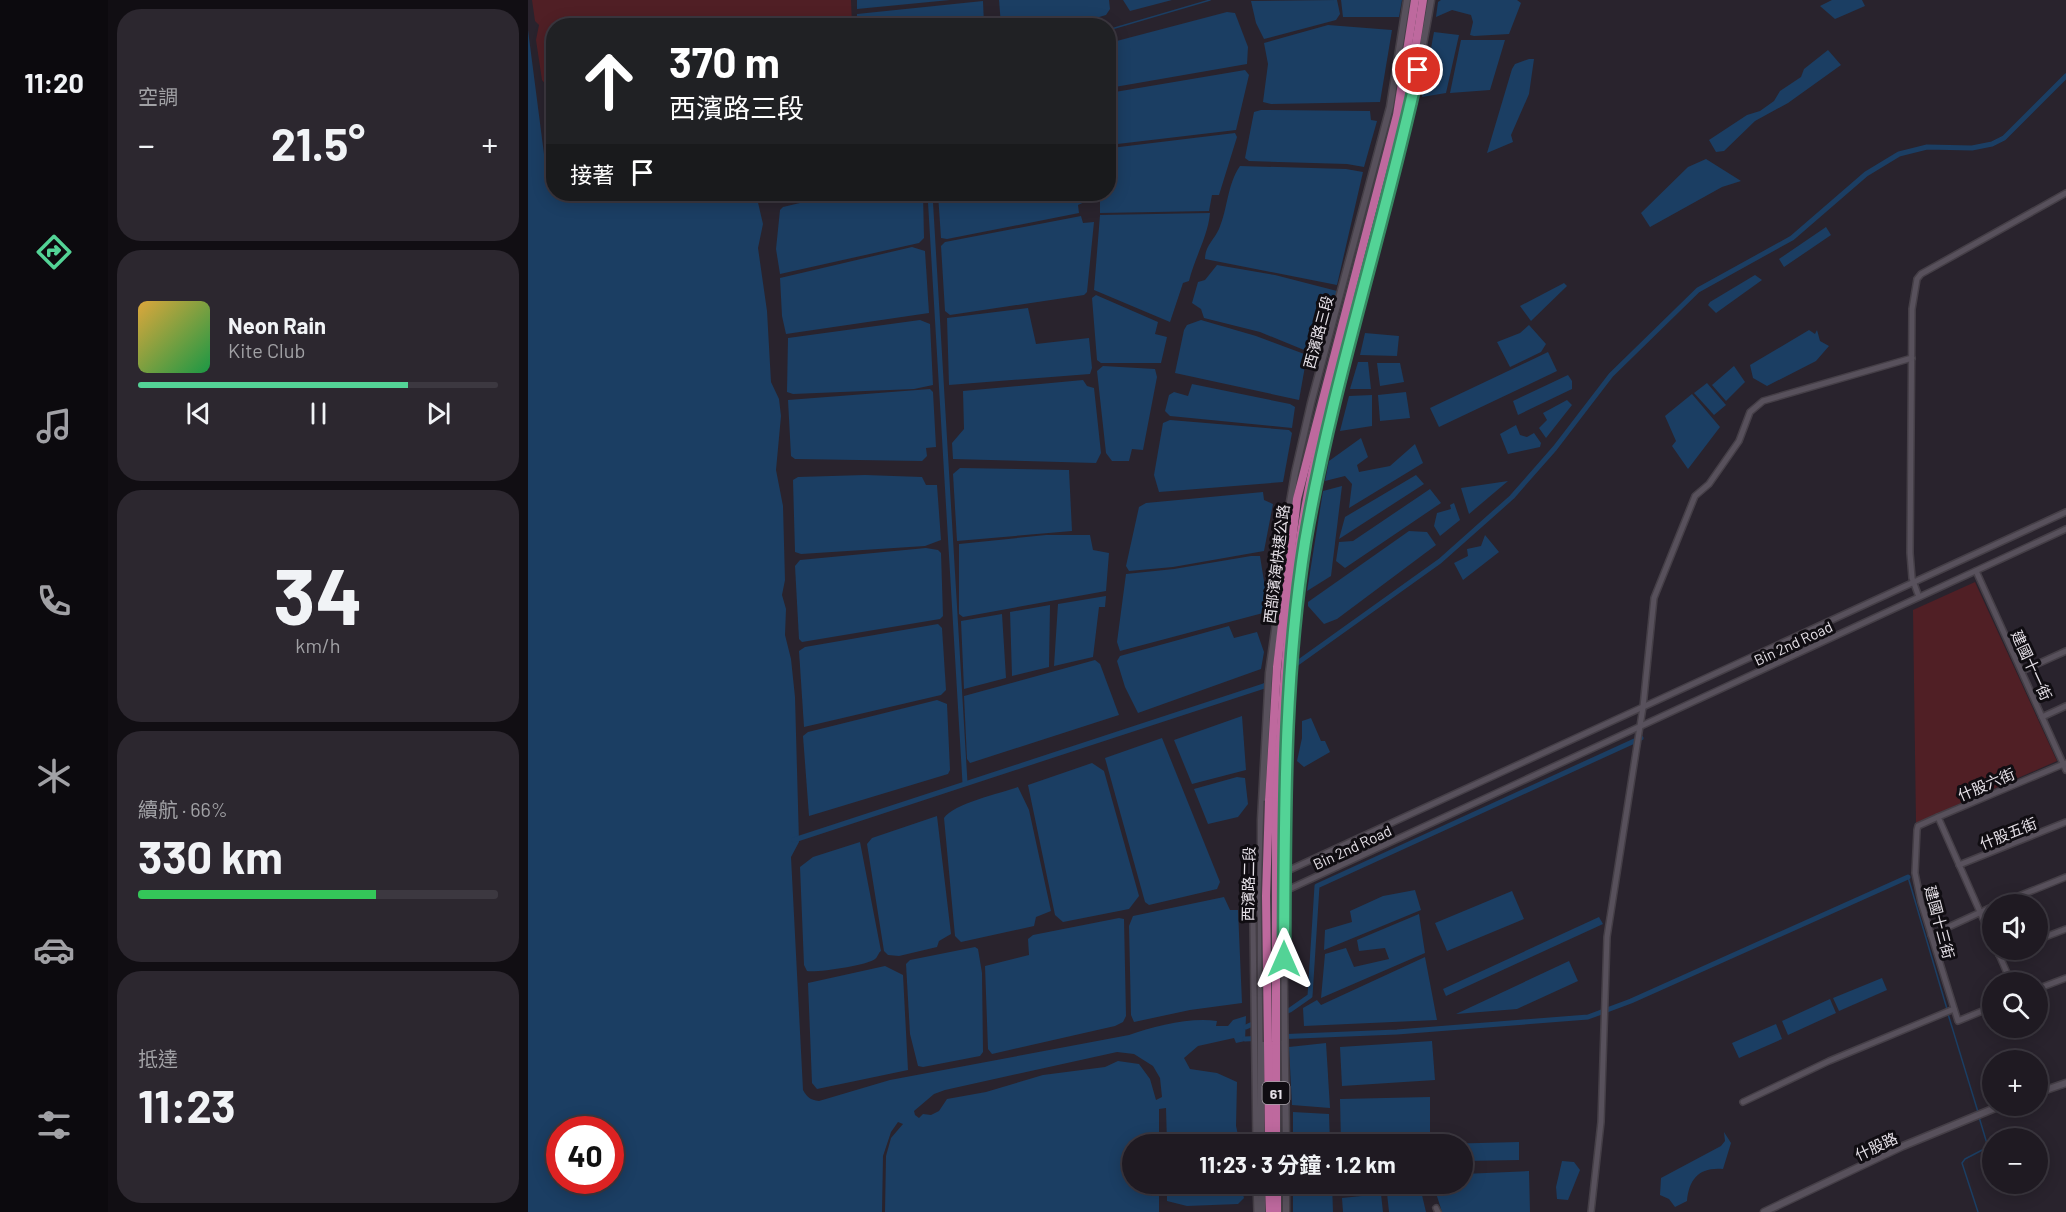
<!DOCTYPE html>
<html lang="zh-TW">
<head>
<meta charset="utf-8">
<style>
  body { margin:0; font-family:Barlow,"Noto Sans TC",sans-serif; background:#2c272f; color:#f1f3f6; height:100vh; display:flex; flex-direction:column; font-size:22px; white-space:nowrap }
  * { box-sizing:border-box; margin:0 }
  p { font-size:20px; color:#a1a1a5 }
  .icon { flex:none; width:33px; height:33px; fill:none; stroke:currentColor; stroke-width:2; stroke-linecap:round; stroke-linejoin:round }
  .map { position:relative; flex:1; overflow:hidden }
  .drawer { display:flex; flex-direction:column; gap:9px; padding:9px; background:#110e13; width:420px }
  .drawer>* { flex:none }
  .hud { position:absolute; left:18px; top:18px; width:570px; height:183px; border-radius:24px; box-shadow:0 3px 15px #0003,0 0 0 2px #3c3840; background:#202124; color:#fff; overflow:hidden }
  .tools { position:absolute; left:1454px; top:894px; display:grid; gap:12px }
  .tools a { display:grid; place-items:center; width:66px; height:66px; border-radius:50%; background:#1f1a22; box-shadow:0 3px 15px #0003,0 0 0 2px #3c3840; font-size:30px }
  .speed { position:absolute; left:18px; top:1116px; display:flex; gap:12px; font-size:30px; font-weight:700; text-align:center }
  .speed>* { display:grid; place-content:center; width:78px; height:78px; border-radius:50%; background:#1f1a22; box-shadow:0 3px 15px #0003,0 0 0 2px #3c3840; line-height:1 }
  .speed .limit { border:9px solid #d22; background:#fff; color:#111 }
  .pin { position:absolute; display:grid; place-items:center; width:51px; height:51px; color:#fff; margin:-26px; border:3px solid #fff; border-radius:50%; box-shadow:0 2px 6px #0007 }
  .me { position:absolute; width:66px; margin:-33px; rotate:0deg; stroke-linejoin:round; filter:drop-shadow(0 0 4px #0008) }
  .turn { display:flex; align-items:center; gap:21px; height:126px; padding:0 24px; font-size:27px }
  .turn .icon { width:78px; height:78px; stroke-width:2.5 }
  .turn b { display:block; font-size:42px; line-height:51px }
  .then { display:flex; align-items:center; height:57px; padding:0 24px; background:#0003; gap:12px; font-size:22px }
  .big { font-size:45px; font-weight:700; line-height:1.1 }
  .drawer .tile { flex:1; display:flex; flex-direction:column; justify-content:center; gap:9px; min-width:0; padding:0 21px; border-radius:24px; background:#2c272f }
  .drawer .dial { align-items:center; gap:0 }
  .dial b { font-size:78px; line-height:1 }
  .song { display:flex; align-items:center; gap:18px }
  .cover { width:72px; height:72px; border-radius:9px; background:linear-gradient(135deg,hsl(40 70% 55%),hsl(140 70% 35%)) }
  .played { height:6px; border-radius:3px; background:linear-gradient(90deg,#53d396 75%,#3c3840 75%) }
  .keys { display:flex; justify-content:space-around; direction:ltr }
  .heat { display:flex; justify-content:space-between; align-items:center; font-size:33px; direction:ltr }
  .charge { height:9px; border-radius:4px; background:linear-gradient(90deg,#34c759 66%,#3c3840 0) }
  .trip { position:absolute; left:594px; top:1134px; width:351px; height:60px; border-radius:30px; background:#1f1a22; box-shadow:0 3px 15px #0003,0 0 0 2px #3c3840; font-weight:700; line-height:60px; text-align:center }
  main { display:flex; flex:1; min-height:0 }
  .tab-bar { display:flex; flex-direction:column; width:108px; justify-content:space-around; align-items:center; background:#0c0a0e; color:#a1a1a5 }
  .tab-bar .icon { width:42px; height:42px }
  .tab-bar .active { color:#53d396 }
  .tab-bar b { font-size:27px; color:#f1f3f6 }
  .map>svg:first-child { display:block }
  .green { fill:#501f25 }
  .water { fill:#1b3e63; fill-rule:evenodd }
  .pier { fill:#29232d }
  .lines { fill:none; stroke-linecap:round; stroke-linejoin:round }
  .stream { stroke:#1b3e63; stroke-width:1.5 }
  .canal { stroke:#1b3e63; stroke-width:5 }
  .minor-casing { stroke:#453f47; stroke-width:8 }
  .tertiary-casing { stroke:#453f47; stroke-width:9 }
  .trunk-casing { stroke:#453f47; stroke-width:11 }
  .minor { stroke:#58515c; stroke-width:5 }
  .tertiary { stroke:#58515c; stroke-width:6 }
  .trunk { stroke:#be699e; stroke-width:8 }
  .trunk-bridge-casing { stroke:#453f47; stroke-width:11; stroke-linecap:butt }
  .trunk-bridge { stroke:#be699e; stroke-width:8 }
  .route-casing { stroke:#368962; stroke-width:15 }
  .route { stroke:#53d396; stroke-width:10 }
  .labels { text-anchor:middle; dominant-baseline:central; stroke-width:6; stroke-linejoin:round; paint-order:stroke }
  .shield { fill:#100d12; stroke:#a5a1a7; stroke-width:1.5 }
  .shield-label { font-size:14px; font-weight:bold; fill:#e5e0e7 }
  .street-label { font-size:15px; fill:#e5e0e7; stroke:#100d12 }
</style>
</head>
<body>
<main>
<nav class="tab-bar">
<b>11:20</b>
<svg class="icon active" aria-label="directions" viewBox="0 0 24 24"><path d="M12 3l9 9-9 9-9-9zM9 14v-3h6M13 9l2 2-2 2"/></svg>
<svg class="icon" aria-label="music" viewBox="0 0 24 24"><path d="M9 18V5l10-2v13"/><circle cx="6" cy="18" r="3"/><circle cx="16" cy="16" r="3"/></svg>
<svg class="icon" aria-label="phone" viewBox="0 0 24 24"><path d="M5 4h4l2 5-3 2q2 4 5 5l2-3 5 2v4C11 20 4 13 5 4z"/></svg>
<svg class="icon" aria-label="climate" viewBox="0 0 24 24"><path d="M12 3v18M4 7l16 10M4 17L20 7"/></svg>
<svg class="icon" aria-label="car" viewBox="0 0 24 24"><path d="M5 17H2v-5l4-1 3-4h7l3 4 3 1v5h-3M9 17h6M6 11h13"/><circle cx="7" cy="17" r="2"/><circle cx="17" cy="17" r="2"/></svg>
<svg class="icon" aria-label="filters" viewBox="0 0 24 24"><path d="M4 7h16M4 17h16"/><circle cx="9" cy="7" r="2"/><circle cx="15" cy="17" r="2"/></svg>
</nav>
<section class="drawer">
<div class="tile"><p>空調</p>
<div class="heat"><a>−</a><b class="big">21.5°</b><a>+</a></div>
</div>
<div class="tile">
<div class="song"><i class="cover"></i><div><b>Neon Rain</b><p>Kite Club</p></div></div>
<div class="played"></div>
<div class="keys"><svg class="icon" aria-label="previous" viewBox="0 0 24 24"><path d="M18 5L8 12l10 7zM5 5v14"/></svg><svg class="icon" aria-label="pause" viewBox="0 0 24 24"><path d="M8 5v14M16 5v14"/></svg><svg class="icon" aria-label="next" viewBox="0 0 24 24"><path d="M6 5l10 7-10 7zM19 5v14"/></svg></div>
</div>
<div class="tile dial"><b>34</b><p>km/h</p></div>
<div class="tile"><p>續航 · 66%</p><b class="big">330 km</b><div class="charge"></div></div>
<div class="tile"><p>抵達</p><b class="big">11:23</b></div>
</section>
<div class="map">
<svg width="1538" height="1212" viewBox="0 0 1538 1212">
  <rect width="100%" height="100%" fill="#29232d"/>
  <g class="green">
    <polygon points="4,0 323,0 324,25 26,26 25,137 18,106 23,91 14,80 8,40 11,25 7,21"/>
    <polygon points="1447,582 1529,761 1388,823 1385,610"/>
  </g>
  <g class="water">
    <polygon points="329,0 422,0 329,9"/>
    <polygon points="471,0 581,0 582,9 578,15 544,25 473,25"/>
    <polygon points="595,0 644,0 602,11"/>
    <polygon points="809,0 812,14 808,20 736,39 728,23 723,1"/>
    <polygon points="813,0 874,0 871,17 815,17"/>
    <polygon points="913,0 989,0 993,3 981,34 946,36 942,35 945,22 943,15 924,10 908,17 910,2"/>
    <polygon points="1304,0 1334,0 1337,6 1307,19 1292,6"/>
    <polygon points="455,1 456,25 329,25 329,14"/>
    <polygon points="699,12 707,13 720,47 719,64 581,88 581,43"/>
    <polygon points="800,25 864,30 852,102 743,104 735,102 740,64 736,43"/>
    <path d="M0 30 16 154 20 160 25 161 26 194H228L235 224 230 248 239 311 243 382 251 399 253 416 248 470 255 506 257 580 254 595 258 609 257 635 263 659 267 697 271 842 263 857 275 1090C279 1097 282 1100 291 1101L362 1080 601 1035C626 1026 663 1017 689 1021L688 1026H700L705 1020 718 1016 717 1041 708 1043 706 1038 670 1046 656 1058 662 1069 689 1073 709 1082 708 1126 712 1144H639L638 1108 631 1109V1144H604V1184H631V1212H0ZM32 1130H82V1180H32Z"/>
    <polygon points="906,32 931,35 918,93 894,97"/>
    <polygon points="933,40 977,40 962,90 922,93"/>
    <polygon points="1300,50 1313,65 1260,103 1227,121 1196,151 1188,152 1181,140 1219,115 1232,111 1246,101 1252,91 1273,77 1276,69"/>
    <polygon points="1001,59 1006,59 1001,94 983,135 985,142 959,153 984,69 987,64"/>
    <polygon points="717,70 721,75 708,130 581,145 581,93"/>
    <polygon points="733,110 842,111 843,120 849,121 836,167 819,164 721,161 717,158 726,112"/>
    <polygon points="707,133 709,137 691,195 684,195 681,211 572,213 572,194 580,194 581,170 585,168 583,148"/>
    <polygon points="1178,159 1213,181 1194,187 1122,227 1113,213 1160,167"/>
    <path d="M712 166 818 169 835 172 809 285 677 259C677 246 686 240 691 229 700 208 699 185 712 166Z"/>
    <polygon points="253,194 297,194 257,203 253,200"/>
    <polygon points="310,194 395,194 396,238 391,243 252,274 248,249 252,210 255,207"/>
    <polygon points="410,194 562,194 563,199 550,205 551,213 419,239 413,238"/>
    <path d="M682 213C680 236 667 257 661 281L655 283 642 322 566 290 572 215Z"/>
    <polygon points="553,216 555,223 566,222 559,292 556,295 422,315 417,311 413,246 417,242"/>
    <polygon points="1298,227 1303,235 1256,267 1251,259"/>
    <polygon points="384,247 397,251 401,313 258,334 254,316 252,278"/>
    <polygon points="689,265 747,275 809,291 794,345 786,345 781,352 732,332 676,318 673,309 664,303 670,282 677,280"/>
    <polygon points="1227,275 1234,280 1188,313 1180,305 1182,302"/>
    <polygon points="1036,283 1039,286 1003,321 992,306"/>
    <polygon points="568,295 630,322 627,334 639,337 633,363 573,363 569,360 564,298"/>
    <polygon points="500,308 508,344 561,338 564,368 562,374 421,385 419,318"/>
    <polygon points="392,320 402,324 405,385 386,389 265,394 259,392 260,338"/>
    <polygon points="673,320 728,336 779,355 771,400 647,373 656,330 659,325"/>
    <polygon points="1001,325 1018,344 1013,352 982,367 969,342 992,333"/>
    <polygon points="1281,330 1287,334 1289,330 1292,341 1301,346 1288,361 1239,386 1225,378 1222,365"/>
    <polygon points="837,333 871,336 869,356 832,355"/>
    <polygon points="1020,352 1029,371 911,427 902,408"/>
    <polygon points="830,362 840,362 843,389 822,389"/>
    <polygon points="849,363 872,363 876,382 852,386"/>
    <polygon points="575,366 627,369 629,377 615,450 604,449 601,461 584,461 578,453 569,371"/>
    <polygon points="1206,366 1217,382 1198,401 1184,385"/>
    <polygon points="1040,375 1044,381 1044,389 990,415 985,401"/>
    <polygon points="555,380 559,386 566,388 573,453 568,463 425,459 424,443 436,429 435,391"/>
    <polygon points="1179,383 1198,405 1186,415 1166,393"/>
    <polygon points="664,384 762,404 767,407 764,428 642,416 637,411 641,395 646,392 660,396"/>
    <polygon points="402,389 405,392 408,447 398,448 399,456 394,461 267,459 263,456 260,400"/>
    <polygon points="878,392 882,418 852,421 850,395"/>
    <polygon points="1164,394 1192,427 1160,469 1144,446 1148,441 1137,416"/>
    <polygon points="844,395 844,426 812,431 821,396"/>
    <polygon points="1039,400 1044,405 1018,438 1011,428 1019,420 1015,413"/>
    <polygon points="642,420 761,430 764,433 755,482 631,492 626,475 635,423"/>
    <polygon points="988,425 992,435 999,437 1006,433 1013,443 1012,447 980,454 972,434"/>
    <polygon points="833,438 840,457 829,465 831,472 862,466 887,444 895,463 821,508 824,484 817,476 797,481 801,461"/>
    <polygon points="432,468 541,470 544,531 429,541 425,474"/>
    <polygon points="337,475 394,477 398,485 409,485 413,540 397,546 273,554 267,552 265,480 270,477"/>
    <polygon points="888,475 896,484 811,539 817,517"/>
    <polygon points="980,481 941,514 933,488"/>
    <polygon points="814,486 803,576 779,591 795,491"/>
    <polygon points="902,489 913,503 817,568 808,561 811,542 825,541"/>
    <polygon points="735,492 736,500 745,504 736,551 645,567 601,571 598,566 611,507 618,503"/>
    <polygon points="926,503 932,520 912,536 906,526 909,513 923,509 922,505"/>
    <polygon points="881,531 899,532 908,545 809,619 796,624 780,606 780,602"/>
    <polygon points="518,535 562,535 565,550 581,553 578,591 435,617 431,614 431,544"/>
    <polygon points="957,535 971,552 935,580 926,563 940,556 939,549 953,546"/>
    <polygon points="398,548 410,550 413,553 415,616 412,619 274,642 271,639 267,566 272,560"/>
    <polygon points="723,556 732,556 738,594 735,613 592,651 589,642 598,574 646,569"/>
    <polygon points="578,596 577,607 571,607 565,657 526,666 530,604"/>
    <polygon points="522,605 521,667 484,676 482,612"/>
    <polygon points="474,614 478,678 436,689 433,621"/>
    <polygon points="410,624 414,628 418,690 413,695 276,727 271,651 277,647"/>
    <polygon points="701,626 706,638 729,632 736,652 733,669 610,713 597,687 589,661 592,656"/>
    <polygon points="567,660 572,664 591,715 442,763 439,759 436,696"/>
    <polygon points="409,700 419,704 422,770 420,774 281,816 275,736 280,732"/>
    <polygon points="714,716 718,770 664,784 646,740"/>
    <polygon points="783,718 793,741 797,741 802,752 776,767 769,761 774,738 774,721"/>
    <polygon points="634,738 692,882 689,889 621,905 617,902 577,758"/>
    <polygon points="564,763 576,771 611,896 601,909 535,922 527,915 500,785"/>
    <polygon points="709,777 717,778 720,804 710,817 680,824 666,789"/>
    <path d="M490 787 501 810 523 911 508 917 506 926 433 942 427 936 416 818C425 804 473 793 490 787Z"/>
    <polygon points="409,816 423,934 411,941 409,947 371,956 360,955 356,951 339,844 344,838"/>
    <path d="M332 842 353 951C350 953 350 957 347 959 341 965 288 973 279 971L276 965 272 867 285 857Z"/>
    <polygon points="887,890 893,910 796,950 797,930 824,922 822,911 855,896"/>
    <polygon points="984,891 996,919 919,951 907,923"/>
    <polygon points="696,897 702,910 710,910 714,1003 662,1010 606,1022 603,1015 601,926 605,916"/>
    <polygon points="891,914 897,953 793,998 797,954 818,948 826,967 861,959 857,948 831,951 829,940"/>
    <polygon points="1071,917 1075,924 918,996 915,989"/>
    <polygon points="591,918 596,919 598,1016 595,1022 587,1026 464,1054 460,1049 457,966 501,955 500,939 505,935"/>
    <polygon points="447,947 450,949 454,973 455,1052 452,1056 395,1067 390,1066 382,1034 378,964 382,960"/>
    <polygon points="897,957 909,1020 776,1026 775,1008 789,1000 793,1005"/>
    <polygon points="1041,961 1050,981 989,1009 928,1014"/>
    <polygon points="357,966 375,975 380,1070 289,1089 284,1083 280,983"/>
    <polygon points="1354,978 1359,990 1311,1011 1305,998"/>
    <polygon points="1302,999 1308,1013 1260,1035 1254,1021"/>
    <polygon points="1248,1024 1254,1039 1211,1058 1204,1043"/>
    <polygon points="904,1041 907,1080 814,1086 812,1047"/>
    <polygon points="798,1043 802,1108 764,1105 761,1047"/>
    <polygon points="902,1097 902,1144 813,1144 812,1099"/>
    <polygon points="765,1112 801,1114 802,1144 765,1144"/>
    <path d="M1196 1132 1203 1143 1195 1169C1171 1167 1161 1179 1159 1201L1147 1207 1141 1199 1132 1195 1133 1178 1193 1146 1197 1141Z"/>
    <polygon points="991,1142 991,1160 935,1161 934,1144 913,1144"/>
    <polygon points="1034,1161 1046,1162 1052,1170 1040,1200 1029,1199 1028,1187"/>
    <polygon points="1001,1171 1002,1212 914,1212 908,1193 914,1184 934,1184 935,1174"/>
    <polygon points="639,1184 712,1184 716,1198 710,1204 659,1206 639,1201"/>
    <polygon points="765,1184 804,1184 805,1212 765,1212"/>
    <polygon points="815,1184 899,1184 899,1187 815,1190"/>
    <polygon points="893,1191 898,1212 861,1212 859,1193"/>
    <polygon points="853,1194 855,1212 815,1212 814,1198"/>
  </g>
  <g class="pier">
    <polygon points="589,1052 606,1054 625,1066 632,1078 634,1097 628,1100 622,1079 611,1064 590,1061 577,1067 515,1075 458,1092 419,1099 411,1111 403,1115 395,1114 391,1118 387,1115 386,1111 406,1094 417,1090"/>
    <polygon points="370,1122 375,1124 363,1138 358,1156 357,1212 354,1212 355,1156 363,1132"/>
  </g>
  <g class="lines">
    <g class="stream">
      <polyline points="580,30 682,0"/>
      <polyline points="1380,877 1419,1009"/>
      <polyline points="1420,1014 1450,1112"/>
      <polyline points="1450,1212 1434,1163 1437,1159 1460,1147 1451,1117"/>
    </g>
    <g class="canal">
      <polyline points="402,194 437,783"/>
      <polyline points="761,669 912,561 984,497 1027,448 1083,375 1170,290 1264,238 1338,174 1371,154 1399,147 1444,148 1464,144 1476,138 1538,76"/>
      <polyline points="266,840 736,686 743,681"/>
      <polyline points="746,1016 762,1010 782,996 789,886 1113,738"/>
      <polyline points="718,1027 729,1022"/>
      <polyline points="746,1037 869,1032 1060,1017 1103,1001 1380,877"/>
      <polyline points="717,1039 737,1038"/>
    </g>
    <g class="minor-casing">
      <g id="minor">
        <polyline points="1448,571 1538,770"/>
        <polyline points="1391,597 1384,578 1382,553 1384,309 1389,279 1393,274 1538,193"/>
        <polyline points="1494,671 1538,651"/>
        <polyline points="1514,717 1538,706"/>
        <polyline points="1410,817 1464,939"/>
        <polyline points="1431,865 1538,822"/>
        <polyline points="738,887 757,872 1538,512"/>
        <polyline points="736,892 757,891 1538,529"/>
        <polyline points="1471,904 1538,877"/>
        <polyline points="1403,935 1464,907"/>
        <polyline points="1509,940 1538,929"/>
        <polyline points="1469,950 1483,982"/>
        <polyline points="1471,955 1486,950"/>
        <polyline points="1509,989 1538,978"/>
        <polyline points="1464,1007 1430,1021 1393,902 1387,873 1389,830 1390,826 1410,817 1538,763"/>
        <polyline points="1215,1102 1301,1061 1426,1009"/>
        <polyline points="728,1144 725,924 731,894"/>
        <polyline points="728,1184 729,1212"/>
        <polyline points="908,1208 910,1212"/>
        <polyline points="1063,1212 1073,1122 1079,937 1115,707 1126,598 1167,496 1181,484 1211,441 1222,412 1235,401 1384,358"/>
      </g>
    </g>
    <g class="tertiary-casing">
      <g id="tertiary">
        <polyline points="1509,1093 1538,1083"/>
        <polyline points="733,1144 733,820 741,673 755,573 752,560 767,473 783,403 862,107 879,0"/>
        <path d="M758 1144C756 945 747 743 777 545 804 361 873 184 903 0"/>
        <polyline points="734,1184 734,1212"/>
        <polyline points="758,1184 758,1212"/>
        <polyline points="1236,1212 1375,1146 1472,1106"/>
      </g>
    </g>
    <g class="trunk-casing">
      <g id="trunk">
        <polyline points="762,643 764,660"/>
        <polyline points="741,801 749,667 769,499 869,115 887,0"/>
        <path d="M748 802C755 691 761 582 784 473 803 387 829 303 851 218 870 146 884 73 895 0"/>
        <polyline points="748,1041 748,1144"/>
        <polyline points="740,1042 741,1144"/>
        <polyline points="741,1184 742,1212"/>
        <polyline points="749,1184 749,1212"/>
      </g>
    </g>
    <use href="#minor" class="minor"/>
    <use href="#tertiary" class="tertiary"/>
    <use href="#trunk" class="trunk"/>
    <g class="trunk-bridge-casing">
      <g id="trunk-bridge">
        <polyline points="748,1041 748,802"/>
        <polyline points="740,1042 738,896 741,801"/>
      </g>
    </g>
    <use href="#trunk-bridge" class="trunk-bridge"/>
  </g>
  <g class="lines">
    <g class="route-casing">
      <path id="route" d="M756 959C757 820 755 680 777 542 804 383 856 228 890 70"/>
    </g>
    <use href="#route" class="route"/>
  </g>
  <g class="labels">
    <rect class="shield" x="734.5" y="1082" width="27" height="22" rx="4.5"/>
    <g class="shield-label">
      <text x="748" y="1093">61</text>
    </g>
    <g class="street-label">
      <text transform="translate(790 332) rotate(-75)">西濱路三段</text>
      <text transform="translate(748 564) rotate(-83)">西部濱海快速公路</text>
      <text transform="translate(1265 643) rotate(-25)">Bin 2nd Road</text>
      <text transform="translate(1504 665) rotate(65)">建國十一街</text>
      <text transform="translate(1458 784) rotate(-23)">什股六街</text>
      <text transform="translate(1480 833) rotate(-22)">什股五街</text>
      <text transform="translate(824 847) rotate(-25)">Bin 2nd Road</text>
      <text transform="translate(720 884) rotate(-89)">西濱路二段</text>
      <text transform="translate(1412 922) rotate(75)">建國十三街</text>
      <text transform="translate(1348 1146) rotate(-25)">什股路</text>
    </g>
  </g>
</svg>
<div class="tools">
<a><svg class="icon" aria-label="sound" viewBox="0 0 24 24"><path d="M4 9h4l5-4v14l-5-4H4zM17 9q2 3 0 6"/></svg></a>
<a><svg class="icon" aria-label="search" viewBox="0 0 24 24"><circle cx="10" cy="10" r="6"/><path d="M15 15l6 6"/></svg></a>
<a>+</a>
<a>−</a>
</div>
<div class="speed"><div class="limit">40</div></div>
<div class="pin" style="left:890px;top:70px;background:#d93025"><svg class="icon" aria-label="arrive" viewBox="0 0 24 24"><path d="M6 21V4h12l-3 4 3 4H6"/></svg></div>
<svg class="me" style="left:756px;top:959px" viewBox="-20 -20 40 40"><path d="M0-17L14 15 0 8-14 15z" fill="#53d396" stroke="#fff" stroke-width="4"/></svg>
<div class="trip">11:23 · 3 分鐘 · 1.2 km</div>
<div class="hud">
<div class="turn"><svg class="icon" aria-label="ahead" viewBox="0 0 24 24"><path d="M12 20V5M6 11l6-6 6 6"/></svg><div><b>370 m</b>西濱路三段</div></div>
<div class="then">接著<svg class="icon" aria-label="arrive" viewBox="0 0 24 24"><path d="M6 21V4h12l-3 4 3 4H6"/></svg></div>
</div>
</div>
</main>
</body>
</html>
